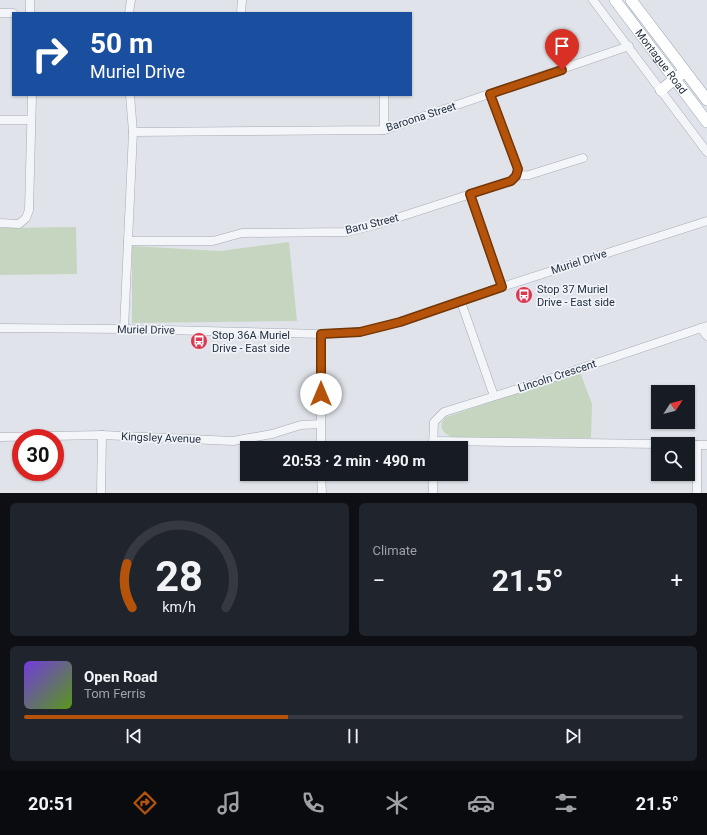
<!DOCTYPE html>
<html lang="en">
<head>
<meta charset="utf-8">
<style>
  body { margin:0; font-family:Roboto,sans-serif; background:#20242c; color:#f1f3f6; height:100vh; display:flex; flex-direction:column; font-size:15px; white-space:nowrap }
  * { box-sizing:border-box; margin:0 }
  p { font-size:13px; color:#9ea1a6 }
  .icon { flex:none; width:22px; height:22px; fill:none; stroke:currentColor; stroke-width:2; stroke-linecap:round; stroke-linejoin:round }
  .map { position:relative; height:493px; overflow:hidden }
  .details { display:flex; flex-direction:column; gap:10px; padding:10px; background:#0d0f14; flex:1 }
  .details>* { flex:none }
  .top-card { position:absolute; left:12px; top:12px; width:400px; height:84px; border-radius:0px; box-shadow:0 1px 3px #0004; background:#1a4fa0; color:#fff; overflow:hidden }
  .needle { width:26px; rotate:54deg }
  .tools { position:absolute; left:651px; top:385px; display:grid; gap:8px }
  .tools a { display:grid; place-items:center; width:44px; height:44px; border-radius:0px; background:#171b24; box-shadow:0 1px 3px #0004; font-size:20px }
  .speed { position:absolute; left:12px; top:429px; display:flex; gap:8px; font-size:20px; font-weight:700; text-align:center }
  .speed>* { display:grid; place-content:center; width:52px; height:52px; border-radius:50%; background:#171b24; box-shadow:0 1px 3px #0004; line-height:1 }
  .speed .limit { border:6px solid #d22; background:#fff; color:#111 }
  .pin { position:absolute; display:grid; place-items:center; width:34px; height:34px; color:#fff; margin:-41px -17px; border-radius:50% 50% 50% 0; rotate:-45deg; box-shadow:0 0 4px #0007 }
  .pin .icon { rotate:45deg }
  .me { position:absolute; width:44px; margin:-22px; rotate:0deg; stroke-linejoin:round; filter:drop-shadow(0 0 3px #0008) }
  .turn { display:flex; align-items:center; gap:14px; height:84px; padding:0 12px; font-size:18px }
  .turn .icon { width:52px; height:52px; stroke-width:2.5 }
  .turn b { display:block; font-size:28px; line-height:34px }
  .big { font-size:30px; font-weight:700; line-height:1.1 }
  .details .card { flex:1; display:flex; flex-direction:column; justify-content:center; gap:6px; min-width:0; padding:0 14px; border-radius:6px; background:#20242c }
  .details .dial { align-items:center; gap:0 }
  .dial svg { height:104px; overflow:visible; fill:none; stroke:#363941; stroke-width:7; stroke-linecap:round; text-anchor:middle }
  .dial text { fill:#f1f3f6; stroke:none }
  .song { display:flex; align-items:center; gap:12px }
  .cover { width:48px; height:48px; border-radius:6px; background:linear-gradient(135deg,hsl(260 70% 55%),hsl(90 70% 35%)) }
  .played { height:4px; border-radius:2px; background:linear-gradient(90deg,#b45309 40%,#363941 40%) }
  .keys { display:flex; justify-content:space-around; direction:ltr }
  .heat { display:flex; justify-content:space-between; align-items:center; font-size:22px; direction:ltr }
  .details .tiles { flex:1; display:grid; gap:10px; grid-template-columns:1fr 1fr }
  .card:last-child { grid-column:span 2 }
  .trip { position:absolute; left:240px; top:441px; width:228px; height:40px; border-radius:0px; background:#171b24; box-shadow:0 1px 3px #0004; font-weight:700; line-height:40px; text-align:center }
  .dock { display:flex; height:64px; justify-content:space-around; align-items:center; background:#090b0e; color:#9ea1a6 }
  .dock .icon { width:28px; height:28px }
  .dock .active { color:#b45309 }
  .dock b { font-size:18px; color:#f1f3f6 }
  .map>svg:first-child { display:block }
  .green { fill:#c5d5c0 }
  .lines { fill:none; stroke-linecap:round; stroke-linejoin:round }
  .minor-casing { stroke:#a5abb5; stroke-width:9 }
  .major-casing { stroke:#9ea8b7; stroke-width:12 }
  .minor { stroke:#f3f5f8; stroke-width:8 }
  .major { stroke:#fff; stroke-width:11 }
  .route-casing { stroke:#753606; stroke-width:10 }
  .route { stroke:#b45309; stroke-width:7 }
  .labels { text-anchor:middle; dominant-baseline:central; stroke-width:3.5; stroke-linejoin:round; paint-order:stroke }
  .street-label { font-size:11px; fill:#273143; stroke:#f0f3f7 }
  .poi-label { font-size:11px; fill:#273143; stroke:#f0f3f7; text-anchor:start }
</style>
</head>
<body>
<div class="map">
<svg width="707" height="493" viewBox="0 0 707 493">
  <rect width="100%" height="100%" fill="#e0e4ea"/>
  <g class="green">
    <polygon points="76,227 77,274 0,275 0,228"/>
    <polygon points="289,242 297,321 132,323 132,246 220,251"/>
    <path d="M580 372 592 404 591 438 451 437C441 431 438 426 446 417Z"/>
  </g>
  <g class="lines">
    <g class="minor-casing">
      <g id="minor">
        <polyline points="593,0 707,152"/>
        <polyline points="0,13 13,13"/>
        <polyline points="30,13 30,0"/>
        <polyline points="129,13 131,0"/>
        <polyline points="241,13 242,0"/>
        <polyline points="490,94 518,169 516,176"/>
        <polyline points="384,95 384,130"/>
        <polyline points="0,120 31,120"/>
        <polyline points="133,132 384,130 629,46"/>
        <polyline points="470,195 502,287"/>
        <polyline points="0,223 19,224 26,218 29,210 32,95"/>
        <polyline points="128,241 213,241 242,233 347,232 375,225 511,181 516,176 529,175 583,158"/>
        <polyline points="461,302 494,396"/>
        <polyline points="0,328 124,329 321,334 360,332 400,322 502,287 707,221"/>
        <polyline points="701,328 707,336"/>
        <polyline points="124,329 133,132 130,95"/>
        <polyline points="321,334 321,448"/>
        <polyline points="0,437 102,435 233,441 272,434 301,425 321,424"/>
        <polyline points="433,441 658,444"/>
        <polyline points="688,445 707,445"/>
        <polyline points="433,448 434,422 444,412 540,382 707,326"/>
        <polyline points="321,474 322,493"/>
        <polyline points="433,474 433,493"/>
        <polyline points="101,493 102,435"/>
        <polyline points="697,493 697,445"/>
      </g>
    </g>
    <g class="major-casing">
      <g id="major">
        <path id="s1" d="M615 0 707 122"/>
        <polyline points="631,0 707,100"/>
        <polyline points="661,90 680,75"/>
      </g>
    </g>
    <use href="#minor" class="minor"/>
    <use href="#major" class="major"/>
  </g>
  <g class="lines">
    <g class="route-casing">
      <polyline id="route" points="321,394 321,334 360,332 400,322 502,287 470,194 511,181 516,176 518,169 490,94 562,70"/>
    </g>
    <use href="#route" class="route"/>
  </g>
  <defs>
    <g id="bus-disc" transform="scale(0.9)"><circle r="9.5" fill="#db3952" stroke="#f0f3f7"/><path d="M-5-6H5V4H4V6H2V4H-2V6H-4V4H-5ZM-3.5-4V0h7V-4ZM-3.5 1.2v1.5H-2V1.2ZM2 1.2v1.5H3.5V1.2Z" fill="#fff"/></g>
  </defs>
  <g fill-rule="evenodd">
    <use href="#bus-disc" x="524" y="295"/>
    <use href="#bus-disc" x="199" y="341"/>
  </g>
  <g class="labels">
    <g class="street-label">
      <text stroke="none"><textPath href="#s1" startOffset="77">Montague Road</textPath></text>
      <text transform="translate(421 117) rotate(-18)">Baroona Street</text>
      <text transform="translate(372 224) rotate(-14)">Baru Street</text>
      <text transform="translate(579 262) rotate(-18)">Muriel Drive</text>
      <text transform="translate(146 330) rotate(1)">Muriel Drive</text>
      <text transform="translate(557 376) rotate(-18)">Lincoln Crescent</text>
      <text transform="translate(161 438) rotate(2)">Kingsley Avenue</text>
    </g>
    <g class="poi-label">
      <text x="537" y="289">Stop 37 Muriel<tspan x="537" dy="13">Drive - East side</tspan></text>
      <text x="212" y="335">Stop 36A Muriel<tspan x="212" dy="13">Drive - East side</tspan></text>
    </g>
  </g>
</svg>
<div class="tools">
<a><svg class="needle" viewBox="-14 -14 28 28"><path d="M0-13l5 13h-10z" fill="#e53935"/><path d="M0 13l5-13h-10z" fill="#9ea1a6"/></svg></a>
<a><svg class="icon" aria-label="search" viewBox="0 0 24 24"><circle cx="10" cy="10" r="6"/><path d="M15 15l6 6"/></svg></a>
</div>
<div class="speed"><div class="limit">30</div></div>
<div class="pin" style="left:562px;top:70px;background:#d93025"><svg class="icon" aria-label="arrive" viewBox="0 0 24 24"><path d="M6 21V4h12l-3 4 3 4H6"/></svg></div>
<svg class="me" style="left:321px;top:394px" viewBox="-20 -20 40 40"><circle r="19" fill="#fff"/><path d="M0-13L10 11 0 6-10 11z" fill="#b45309"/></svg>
<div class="trip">20:53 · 2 min · 490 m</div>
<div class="top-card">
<div class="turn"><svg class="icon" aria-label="right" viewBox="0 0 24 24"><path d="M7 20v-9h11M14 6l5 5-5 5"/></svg><div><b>50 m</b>Muriel Drive</div></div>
</div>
</div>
<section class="details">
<div class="tiles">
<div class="card dial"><svg viewBox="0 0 100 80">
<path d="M14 69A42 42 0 1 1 86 69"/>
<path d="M14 69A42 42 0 0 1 10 35" stroke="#b45309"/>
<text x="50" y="56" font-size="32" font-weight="700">28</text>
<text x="50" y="72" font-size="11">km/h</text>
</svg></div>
<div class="card"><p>Climate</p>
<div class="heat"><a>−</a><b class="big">21.5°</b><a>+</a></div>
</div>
<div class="card">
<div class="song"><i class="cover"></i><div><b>Open Road</b><p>Tom Ferris</p></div></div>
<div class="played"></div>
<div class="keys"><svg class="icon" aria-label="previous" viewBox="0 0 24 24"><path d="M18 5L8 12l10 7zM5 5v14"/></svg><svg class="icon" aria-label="pause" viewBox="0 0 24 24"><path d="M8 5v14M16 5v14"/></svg><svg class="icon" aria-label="next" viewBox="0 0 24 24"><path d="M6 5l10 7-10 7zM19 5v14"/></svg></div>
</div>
</div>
</section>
<nav class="dock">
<b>20:51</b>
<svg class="icon active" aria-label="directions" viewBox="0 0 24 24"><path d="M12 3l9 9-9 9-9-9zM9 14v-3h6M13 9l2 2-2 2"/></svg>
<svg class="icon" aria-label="music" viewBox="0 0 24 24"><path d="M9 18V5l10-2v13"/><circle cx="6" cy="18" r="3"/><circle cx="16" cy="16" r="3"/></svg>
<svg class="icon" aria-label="phone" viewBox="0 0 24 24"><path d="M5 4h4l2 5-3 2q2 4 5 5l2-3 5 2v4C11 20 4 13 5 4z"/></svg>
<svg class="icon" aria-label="climate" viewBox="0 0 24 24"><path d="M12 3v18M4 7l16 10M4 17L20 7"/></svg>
<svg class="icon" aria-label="car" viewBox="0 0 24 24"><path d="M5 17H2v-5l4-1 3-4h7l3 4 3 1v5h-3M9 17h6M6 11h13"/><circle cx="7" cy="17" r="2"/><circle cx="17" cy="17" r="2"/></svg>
<svg class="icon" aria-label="filters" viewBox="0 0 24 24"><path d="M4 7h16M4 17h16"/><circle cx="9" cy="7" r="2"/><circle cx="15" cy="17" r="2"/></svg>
<b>21.5°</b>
</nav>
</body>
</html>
